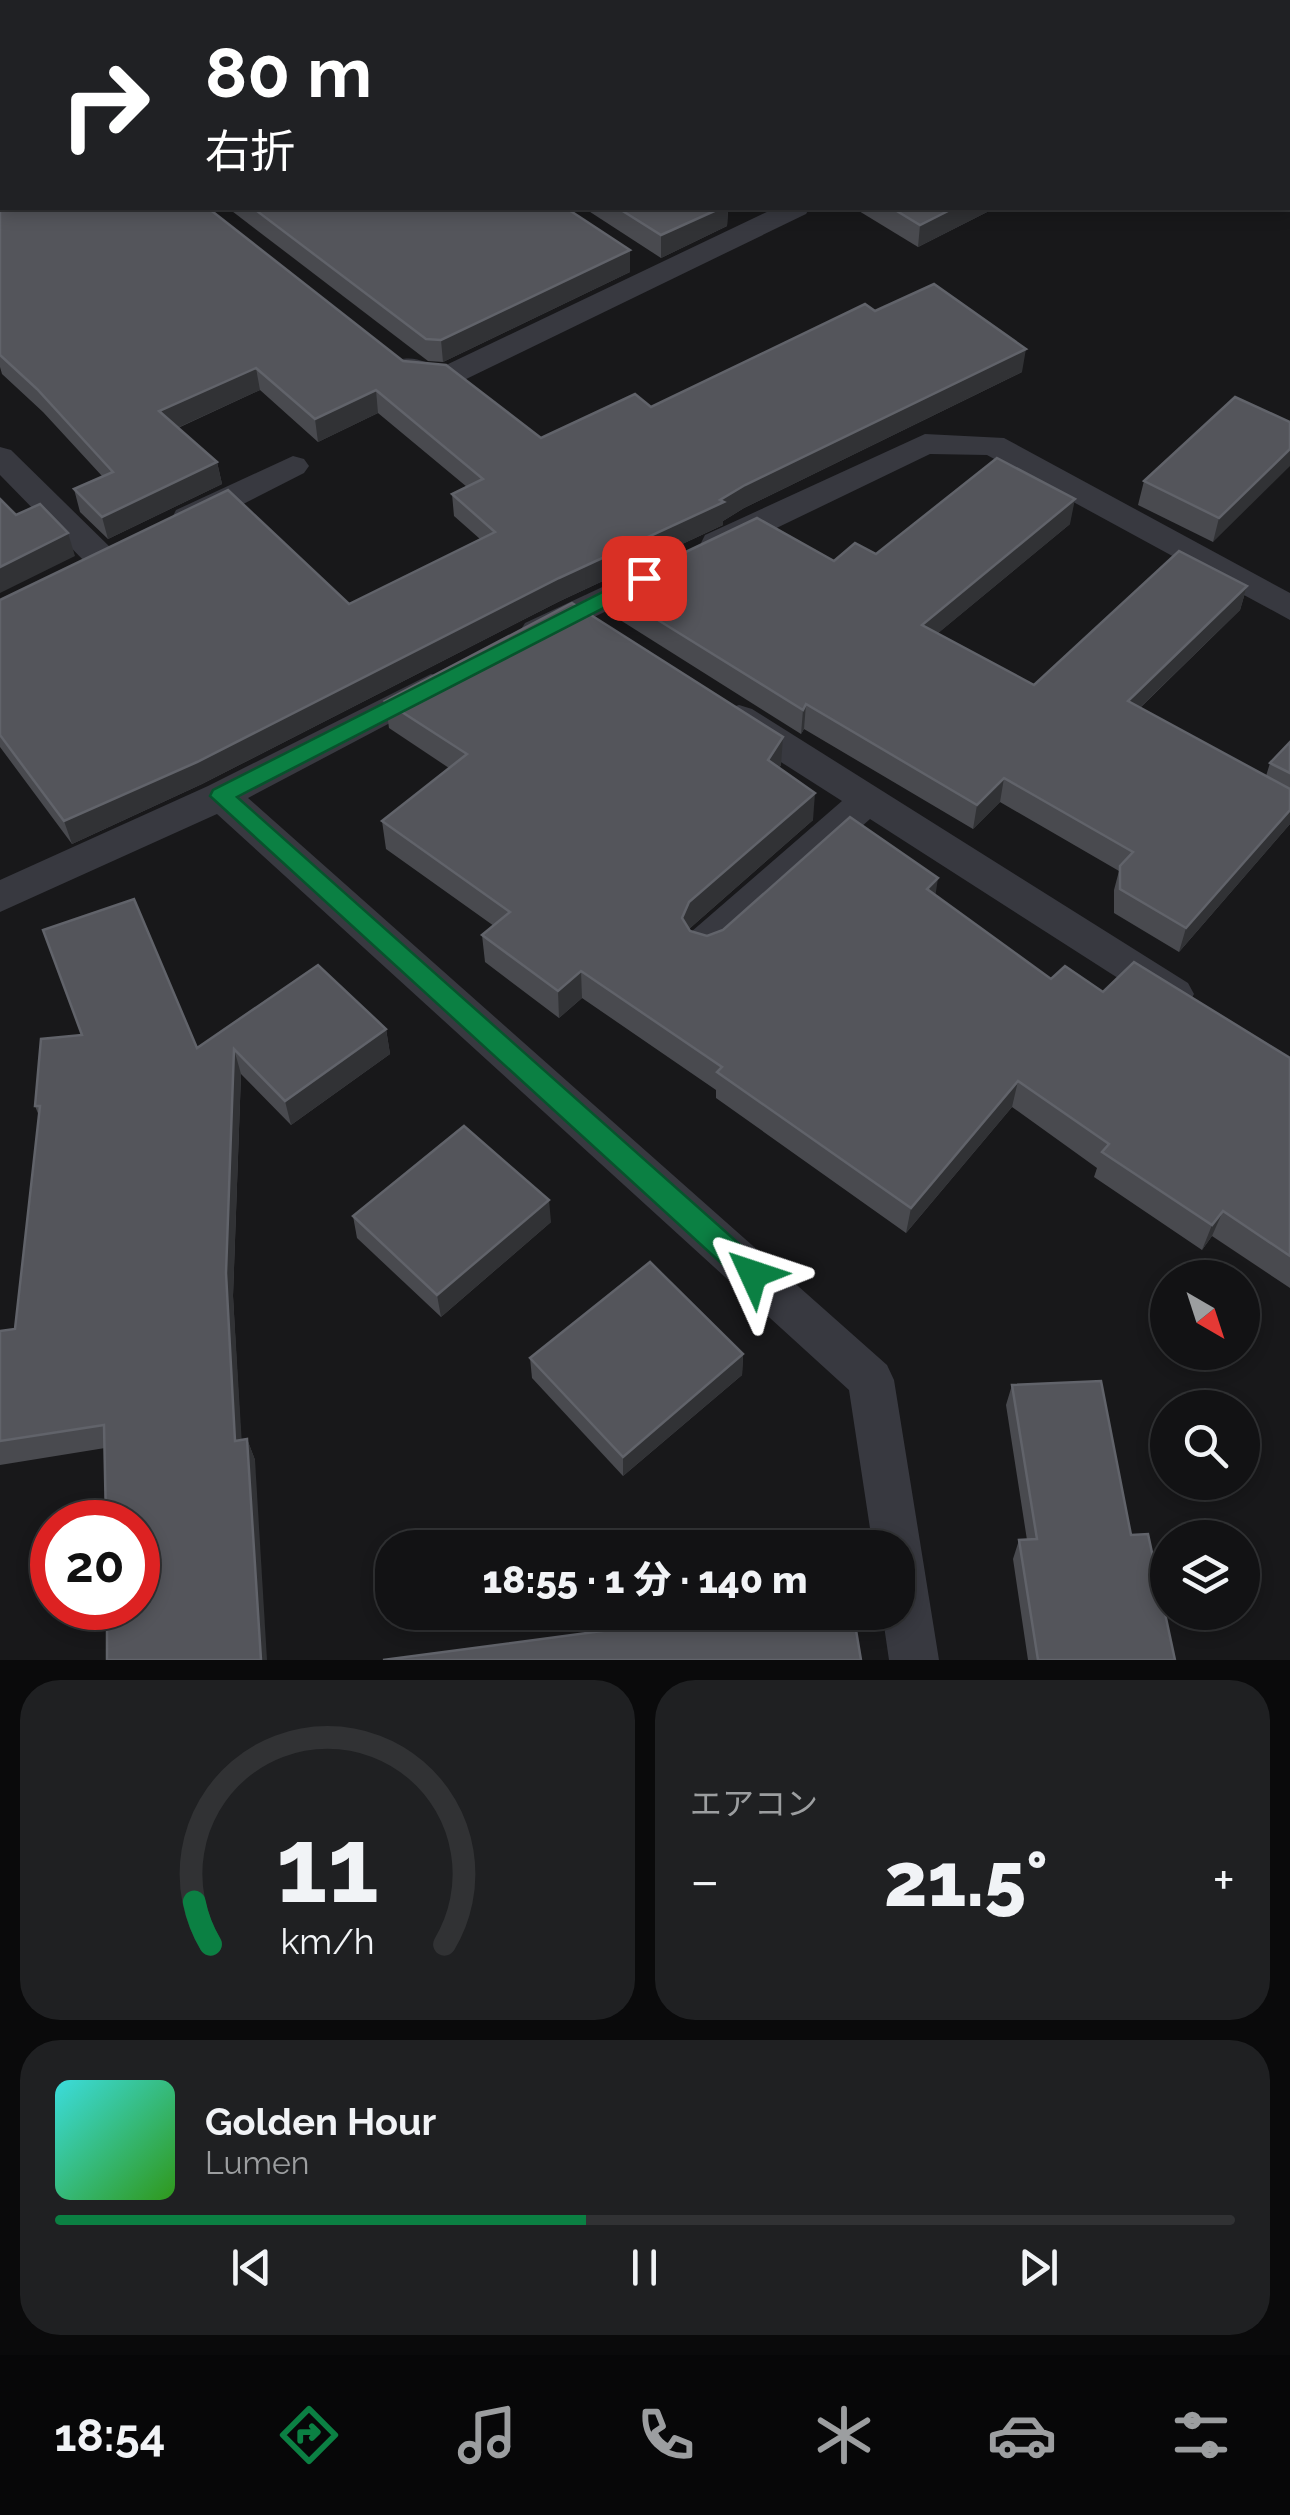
<!DOCTYPE html>
<html lang="ja">
<head>
<meta charset="utf-8">
<style>
  body { margin:0; font-family:Raleway,"Noto Sans JP",sans-serif; background:#1f2022; color:#f1f3f6; height:100vh; display:flex; flex-direction:column; font-size:38px; white-space:nowrap }
  * { box-sizing:border-box; margin:0 }
  p { font-size:32px; color:#9c9ea0 }
  .icon { flex:none; width:55px; height:55px; fill:none; stroke:currentColor; stroke-width:2; stroke-linecap:round; stroke-linejoin:round }
  .map { position:relative; height:1660px; overflow:hidden }
  .drawer { display:flex; flex-direction:column; gap:20px; padding:20px; background:#0a0a0b; flex:1 }
  .drawer>* { flex:none }
  .guide { position:absolute; left:0px; top:0px; width:1290px; height:210px; box-shadow:0 5px 15px #0003,0 0 0 2px #313234; background:#202124; color:#fff; overflow:hidden }
  .needle { width:65px; rotate:141deg }
  .fabs { position:absolute; left:1150px; top:1260px; display:grid; gap:20px }
  .fabs a { display:grid; place-items:center; width:110px; height:110px; border-radius:50%; background:#121214; box-shadow:0 5px 15px #0003,0 0 0 2px #313234; font-size:50px }
  .speed { position:absolute; left:30px; top:1500px; display:flex; gap:20px; font-size:50px; font-weight:700; text-align:center }
  .speed>* { display:grid; place-content:center; width:130px; height:130px; border-radius:50%; background:#121214; box-shadow:0 5px 15px #0003,0 0 0 2px #313234; line-height:1 }
  .speed .limit { border:15px solid #d22; background:#fff; color:#111 }
  .pin { position:absolute; display:grid; place-items:center; width:85px; height:85px; color:#fff; margin:-42px; border-radius:20px; box-shadow:0 5px 15px #0006 }
  .me { position:absolute; width:110px; margin:-55px; rotate:312deg; stroke-linejoin:round; filter:drop-shadow(0 0 8px #0008) }
  .turn { display:flex; align-items:center; gap:35px; height:210px; padding:0 40px; font-size:45px }
  .turn .icon { width:130px; height:130px; stroke-width:2.5 }
  .turn b { display:block; font-size:70px; line-height:85px }
  .big { font-size:75px; font-weight:800; line-height:1.1 }
  .drawer .widget { flex:1; display:flex; flex-direction:column; justify-content:center; gap:15px; min-width:0; padding:0 35px; border-radius:40px; background:#1f2022 }
  .drawer .dial { align-items:center; gap:0 }
  .dial svg { height:260px; overflow:visible; fill:none; stroke:#313234; stroke-width:7; stroke-linecap:round; text-anchor:middle }
  .dial text { fill:#f1f3f6; stroke:none }
  .song { display:flex; align-items:center; gap:30px }
  .cover { width:120px; height:120px; border-radius:15px; background:linear-gradient(135deg,hsl(180 70% 55%),hsl(110 70% 35%)) }
  .played { height:10px; border-radius:5px; background:linear-gradient(90deg,#0b8043 45%,#313234 45%) }
  .keys { display:flex; justify-content:space-around; direction:ltr }
  .heat { display:flex; justify-content:space-between; align-items:center; font-size:55px; direction:ltr }
  .drawer .tiles { flex:1; display:grid; gap:20px; grid-template-columns:1fr 1fr }
  .widget:last-child { grid-column:span 2 }
  .trip { position:absolute; left:375px; top:1530px; width:540px; height:100px; border-radius:40px; background:#121214; box-shadow:0 5px 15px #0003,0 0 0 2px #313234; font-weight:800; line-height:100px; text-align:center }
  .menu { display:flex; height:160px; justify-content:space-around; align-items:center; background:#070708; color:#9c9ea0 }
  .menu .icon { width:70px; height:70px }
  .menu .active { color:#0b8043 }
  .menu b { font-size:45px; color:#f1f3f6 }
  .map>svg:first-child { display:block }
  .lines { fill:none; stroke-linecap:round; stroke-linejoin:round }
  .service { fill:#383940; fill-rule:evenodd }
  .wall { fill:#494a4f }
  .shaded-wall { fill:#313235 }
  .building { fill:#54555b; stroke:#61636a; stroke-width:2.5 }
  .route { fill:#0b8043; stroke:#07532c; stroke-width:2.5 }
</style>
</head>
<body>
<div class="map">
<svg width="1290" height="1660" viewBox="0 0 1290 1660">
  <rect width="100%" height="100%" fill="#18181a"/>
  <g class="lines">
    <g class="service">
      <polygon points="98,0 124,0 125,2 100,2"/>
      <path d="M775 208H810L806 214 460 382C436 387 410 387 395 366L399 360C416 355 427 365 444 366Z"/>
      <polygon points="925,434 1004,438 1290,593 1290,620 987,455 930,454 729,551 717,554 705,551 701,543 705,535"/>
      <polygon points="0,447 11,450 115,552 120,560 115,568 103,571 91,568 0,475"/>
      <polygon points="293,456 304,459 309,466 304,473 200,526 188,529 176,526 172,518 176,510"/>
      <polygon points="654,563 666,566 671,574 666,582 549,639 537,643 525,639 520,631 525,623"/>
      <polygon points="431,674 443,677 449,686 443,695 248,798 887,1365 894,1380 939,1660 889,1660 882,1612 898,1612 898,1548 873,1548 849,1390 217,814 0,912 0,880 208,786"/>
      <polygon points="739,705 752,709 1188,983 1194,994 1188,1005 1174,1010 1160,1005 870,819 719,954 705,959 691,954 685,943 691,932 842,801 726,727 721,718 726,709"/>
    </g>
  </g>
  <g class="wall">
    <polygon points="0,74 403,361 541,438 651,407 875,311 1022,372 744,508 723,521 723,525 560,601 202,784 72,844 0,747 0,600 349,604 480,539 454,516 452,494 467,487 378,413 318,442 260,390 178,428 217,462 222,484 108,539 80,512 74,489 102,476 43,412 2,374 0,367"/>
    <polygon points="228,208 566,208 630,250 630,272 443,362 428,361"/>
    <polygon points="584,208 728,208 727,226 661,258"/>
    <polygon points="854,208 995,208 918,247"/>
    <polygon points="1290,422 1213,542 1138,505 1144,481"/>
    <polygon points="1070,524 938,633 1034,685 1247,586 1240,610 1140,708 1266,776 1270,763 1290,742 1290,824 1179,952 1114,913 1114,890 1119,871 1000,802 973,829 804,729 801,734 609,613 608,589 834,561"/>
    <polygon points="385,701 781,765 779,768 813,820 689,929 690,931 707,936 935,895 1051,979 1103,992 1290,1058 1290,1288 1212,1236 1202,1250 1094,1177 1097,1168 1012,1107 906,1233 716,1098 716,1090 582,998 559,1018 485,962 482,935 494,926 386,849 382,821 449,768 389,728"/>
    <polygon points="386,1029 390,1054 291,1125 241,1074 233,1296 241,1440 247,1439 255,1460 105,1448 0,1465 0,1331 15,1329 39,1116 35,1106 197,1048"/>
    <polygon points="353,1216 551,1222 441,1317 357,1238"/>
    <polygon points="743,1354 742,1375 623,1476 532,1378 530,1358"/>
    <polygon points="1012,1385 1131,1535 1175,1660 1028,1660 1013,1559 1019,1540 1027,1540 1006,1405"/>
  </g>
  <g class="shaded-wall">
    <polygon points="721,208 728,208 727,226 661,258 661,235"/>
    <polygon points="954,208 995,208 918,247 920,225"/>
    <polygon points="630,250 630,272 443,362 441,340"/>
    <polygon points="1026,349 1022,372 744,508 723,521 723,525 560,601 202,784 72,844 64,821 720,500 745,485"/>
    <polygon points="256,368 260,390 164,434 159,411"/>
    <polygon points="376,390 378,413 318,442 315,419"/>
    <polygon points="1290,449 1290,466 1213,542 1219,518"/>
    <polygon points="217,462 222,484 108,539 102,517"/>
    <polygon points="1075,499 1070,524 919,649 922,625"/>
    <polygon points="68,533 75,556 0,593 0,567"/>
    <polygon points="1247,586 1240,610 1122,725 1128,701"/>
    <polygon points="806,704 804,729 801,734 803,710"/>
    <polygon points="783,737 781,765 766,788 768,760"/>
    <polygon points="1004,778 1000,802 973,829 977,805"/>
    <polygon points="815,793 813,820 689,929 682,918 689,902"/>
    <polygon points="1290,810 1290,824 1179,952 1186,928"/>
    <polygon points="938,878 934,905 927,889"/>
    <polygon points="581,971 582,998 559,1018 558,991"/>
    <polygon points="386,1029 390,1054 291,1125 285,1101"/>
    <polygon points="234,1049 241,1074 233,1296 243,1462 235,1441 226,1273"/>
    <polygon points="1018,1081 1012,1107 906,1233 911,1208"/>
    <polygon points="549,1200 551,1222 441,1317 437,1295"/>
    <polygon points="1223,1211 1212,1236 1202,1250 1212,1225"/>
    <polygon points="743,1354 742,1375 623,1476 623,1457"/>
    <polygon points="247,1439 255,1460 267,1660 261,1660"/>
  </g>
  <g class="building">
    <polygon points="201,0 647,0 651,2 194,2"/>
    <polygon points="882,0 905,0 910,2 877,2"/>
    <polygon points="924,0 1084,0 1089,2 919,2"/>
    <polygon points="2,73 2,208 208,208 403,361 446,365 541,438 635,394 651,407 865,304 875,311 934,284 1026,349 745,485 720,500 724,502 559,578 197,762 64,821 0,735 0,600 228,490 349,604 495,532 452,494 483,479 376,390 315,419 256,368 159,411 217,462 102,517 74,489 113,472 37,389 0,355 0,74"/>
    <polygon points="253,208 566,208 630,250 441,340 426,339"/>
    <polygon points="618,208 721,208 661,235"/>
    <polygon points="892,208 954,208 920,225"/>
    <polygon points="1235,397 1290,422 1290,449 1219,518 1144,481"/>
    <polygon points="997,458 1075,499 922,625 1034,685 1179,551 1247,586 1128,701 1290,789 1290,810 1186,928 1120,889 1120,866 1133,852 1004,778 977,805 806,704 803,710 608,589 757,518 834,561 855,543 876,554"/>
    <polygon points="0,499 16,515 40,504 68,533 0,567"/>
    <polygon points="572,603 783,737 768,760 815,793 689,902 682,918 690,931 707,936 723,930 850,817 938,878 927,889 1051,979 1065,966 1103,992 1134,962 1290,1058 1290,1256 1223,1211 1212,1225 1102,1152 1109,1144 1018,1081 911,1208 717,1072 722,1067 581,971 558,991 482,935 510,912 382,821 467,754 385,701"/>
    <polygon points="1290,742 1290,773 1270,763"/>
    <polygon points="134,899 197,1048 318,965 386,1029 285,1101 234,1049 226,1273 235,1441 247,1439 261,1660 107,1660 107,1608 138,1608 138,1522 106,1522 104,1425 0,1441 0,1331 15,1329 40,1106 35,1106 41,1039 82,1035 43,930"/>
    <polygon points="464,1126 549,1200 437,1295 353,1216"/>
    <polygon points="650,1262 743,1354 623,1457 530,1358"/>
    <polygon points="1101,1381 1131,1535 1148,1534 1175,1660 1038,1660 1019,1540 1037,1539 1012,1385"/>
    <polygon points="788,1612 853,1612 861,1660 383,1660 602,1631"/>
  </g>
  <polygon class="route" points="644,571 652,573 652,583 237,797 763,1265 766,1274 763,1283 753,1286 743,1283 210,796 213,790"/>
</svg>
<div class="fabs">
<a><svg class="needle" viewBox="-14 -14 28 28"><path d="M0-13l5 13h-10z" fill="#e53935"/><path d="M0 13l5-13h-10z" fill="#9c9ea0"/></svg></a>
<a><svg class="icon" aria-label="search" viewBox="0 0 24 24"><circle cx="10" cy="10" r="6"/><path d="M15 15l6 6"/></svg></a>
<a><svg class="icon" aria-label="layers" viewBox="0 0 24 24"><path d="M12 4l9 5-9 5-9-5zM3 14l9 5 9-5"/></svg></a>
</div>
<div class="speed"><div class="limit">20</div></div>
<div class="pin" style="left:644px;top:578px;background:#d93025"><svg class="icon" aria-label="arrive" viewBox="0 0 24 24"><path d="M6 21V4h12l-3 4 3 4H6"/></svg></div>
<svg class="me" style="left:753px;top:1274px" viewBox="-20 -20 40 40"><path d="M0-17L14 15 0 8-14 15z" fill="#0b8043" stroke="#fff" stroke-width="4"/></svg>
<div class="trip">18:55 · 1 分 · 140 m</div>
<div class="guide">
<div class="turn"><svg class="icon" aria-label="right" viewBox="0 0 24 24"><path d="M7 20v-9h11M14 6l5 5-5 5"/></svg><div><b>80 m</b>右折</div></div>
</div>
</div>
<section class="drawer">
<div class="tiles">
<div class="widget dial"><svg viewBox="0 0 100 80">
<path d="M14 69A42 42 0 1 1 86 69"/>
<path d="M14 69A42 42 0 0 1 9 56" stroke="#0b8043"/>
<text x="50" y="56" font-size="32" font-weight="700">11</text>
<text x="50" y="72" font-size="11">km/h</text>
</svg></div>
<div class="widget"><p>エアコン</p>
<div class="heat"><a>−</a><b class="big">21.5°</b><a>+</a></div>
</div>
<div class="widget">
<div class="song"><i class="cover"></i><div><b>Golden Hour</b><p>Lumen</p></div></div>
<div class="played"></div>
<div class="keys"><svg class="icon" aria-label="previous" viewBox="0 0 24 24"><path d="M18 5L8 12l10 7zM5 5v14"/></svg><svg class="icon" aria-label="pause" viewBox="0 0 24 24"><path d="M8 5v14M16 5v14"/></svg><svg class="icon" aria-label="next" viewBox="0 0 24 24"><path d="M6 5l10 7-10 7zM19 5v14"/></svg></div>
</div>
</div>
</section>
<nav class="menu">
<b>18:54</b>
<svg class="icon active" aria-label="directions" viewBox="0 0 24 24"><path d="M12 3l9 9-9 9-9-9zM9 14v-3h6M13 9l2 2-2 2"/></svg>
<svg class="icon" aria-label="music" viewBox="0 0 24 24"><path d="M9 18V5l10-2v13"/><circle cx="6" cy="18" r="3"/><circle cx="16" cy="16" r="3"/></svg>
<svg class="icon" aria-label="phone" viewBox="0 0 24 24"><path d="M5 4h4l2 5-3 2q2 4 5 5l2-3 5 2v4C11 20 4 13 5 4z"/></svg>
<svg class="icon" aria-label="climate" viewBox="0 0 24 24"><path d="M12 3v18M4 7l16 10M4 17L20 7"/></svg>
<svg class="icon" aria-label="car" viewBox="0 0 24 24"><path d="M5 17H2v-5l4-1 3-4h7l3 4 3 1v5h-3M9 17h6M6 11h13"/><circle cx="7" cy="17" r="2"/><circle cx="17" cy="17" r="2"/></svg>
<svg class="icon" aria-label="filters" viewBox="0 0 24 24"><path d="M4 7h16M4 17h16"/><circle cx="9" cy="7" r="2"/><circle cx="15" cy="17" r="2"/></svg>
</nav>
</body>
</html>
